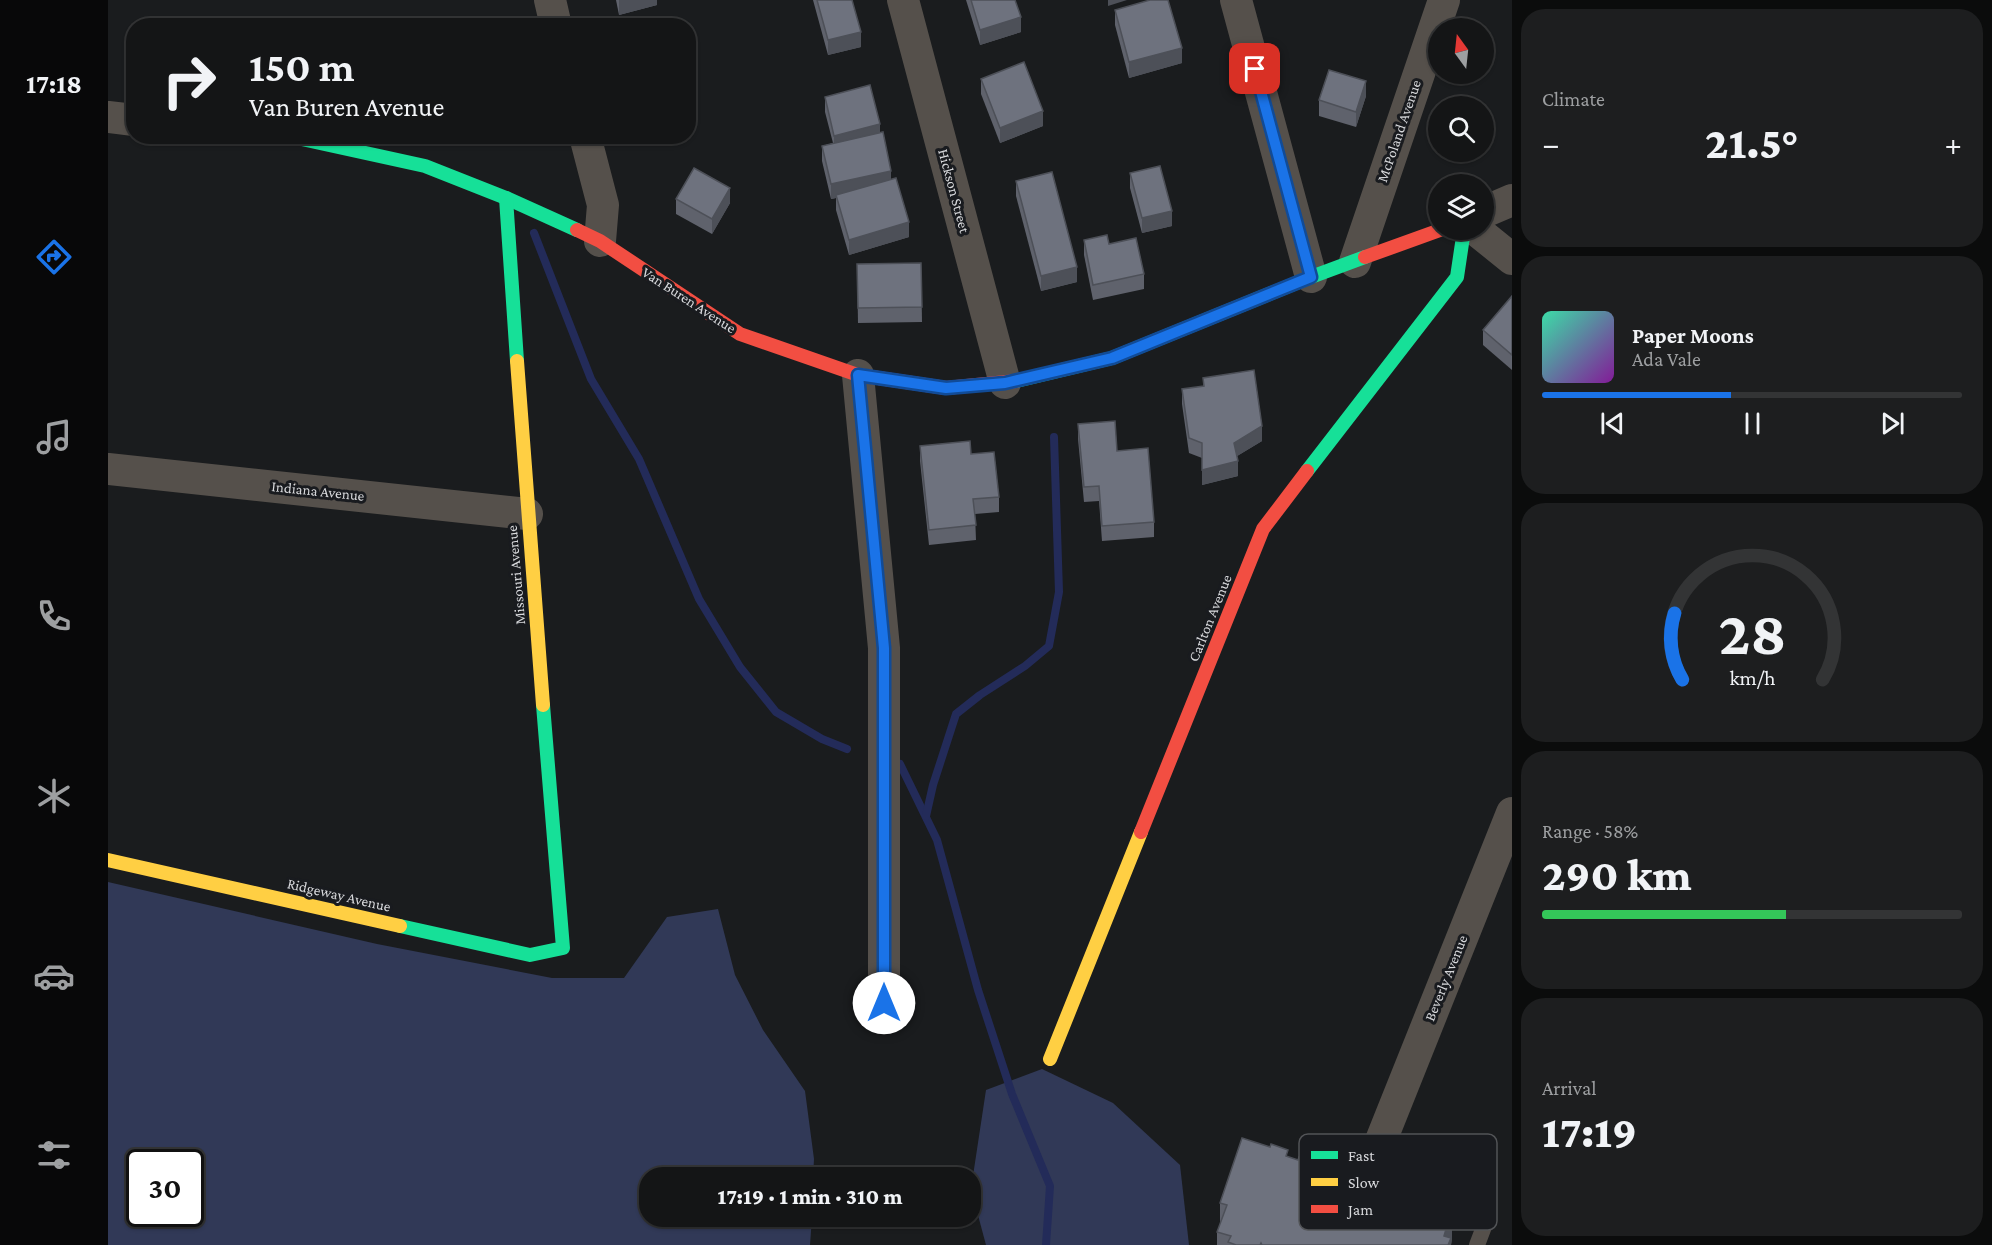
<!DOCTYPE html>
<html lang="en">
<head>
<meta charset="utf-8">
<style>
  body { margin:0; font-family:"Crimson Pro",serif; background:#1d1e1f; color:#f1f3f6; height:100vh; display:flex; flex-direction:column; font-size:22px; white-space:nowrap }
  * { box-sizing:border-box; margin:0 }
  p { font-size:20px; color:#9d9fa1 }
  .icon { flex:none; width:33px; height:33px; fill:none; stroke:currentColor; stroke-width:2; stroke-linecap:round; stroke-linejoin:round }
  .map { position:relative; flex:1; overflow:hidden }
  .details { display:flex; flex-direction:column; gap:9px; padding:9px; background:#0b0c0c; width:480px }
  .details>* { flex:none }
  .top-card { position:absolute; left:18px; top:18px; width:570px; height:126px; border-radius:24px; box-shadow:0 2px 4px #0004,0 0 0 2px #333435; background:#141516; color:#f1f3f6; overflow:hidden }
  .needle { width:39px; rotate:345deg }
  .buttons { position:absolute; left:1320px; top:18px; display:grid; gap:12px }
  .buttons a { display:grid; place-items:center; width:66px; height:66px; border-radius:50%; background:#141516; box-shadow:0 2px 4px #0004,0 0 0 2px #333435; font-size:30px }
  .speed { position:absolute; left:18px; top:1149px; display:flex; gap:12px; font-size:30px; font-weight:700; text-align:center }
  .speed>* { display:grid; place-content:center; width:78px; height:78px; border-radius:50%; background:#141516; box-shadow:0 2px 4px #0004,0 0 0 2px #333435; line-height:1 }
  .speed .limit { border:3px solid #111; border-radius:9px; background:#fff; color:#111 }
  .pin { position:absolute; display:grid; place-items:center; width:51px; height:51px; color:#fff; margin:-26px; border-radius:12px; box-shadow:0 3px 9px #0006 }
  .me { position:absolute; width:66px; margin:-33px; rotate:0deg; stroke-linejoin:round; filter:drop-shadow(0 0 4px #0008) }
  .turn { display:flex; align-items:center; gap:21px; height:126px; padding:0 24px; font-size:27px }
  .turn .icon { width:78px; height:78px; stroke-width:2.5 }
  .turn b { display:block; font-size:42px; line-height:51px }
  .big { font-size:45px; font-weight:800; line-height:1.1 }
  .details .tile { flex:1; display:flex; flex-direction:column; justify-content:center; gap:9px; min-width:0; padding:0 21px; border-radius:24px; background:#1d1e1f }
  .details .dial { align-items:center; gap:0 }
  .dial svg { height:156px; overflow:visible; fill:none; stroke:#333435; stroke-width:7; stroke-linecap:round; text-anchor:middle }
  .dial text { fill:#f1f3f6; stroke:none }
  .song { display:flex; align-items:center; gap:18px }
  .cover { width:72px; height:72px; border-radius:9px; background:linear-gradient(135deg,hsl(160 70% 55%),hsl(290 70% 35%)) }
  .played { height:6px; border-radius:3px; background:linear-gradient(90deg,#1a73e8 45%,#333435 45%) }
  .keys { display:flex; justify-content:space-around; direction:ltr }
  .heat { display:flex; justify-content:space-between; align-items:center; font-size:33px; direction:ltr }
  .charge { height:9px; border-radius:4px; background:linear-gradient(90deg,#34c759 58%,#333435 0) }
  .trip { position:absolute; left:531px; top:1167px; width:342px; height:60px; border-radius:24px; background:#141516; box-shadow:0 2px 4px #0004,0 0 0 2px #333435; font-weight:800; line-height:60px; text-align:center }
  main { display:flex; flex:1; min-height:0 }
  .dock { display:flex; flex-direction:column; width:108px; justify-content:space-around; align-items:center; background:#080809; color:#9d9fa1 }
  .dock .icon { width:42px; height:42px }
  .dock .on { color:#1a73e8 }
  .dock b { font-size:27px; color:#f1f3f6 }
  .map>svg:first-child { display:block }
  .green { fill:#313957; fill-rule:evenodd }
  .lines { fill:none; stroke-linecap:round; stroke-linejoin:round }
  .stream { stroke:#232b59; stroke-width:8 }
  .lane { stroke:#55504b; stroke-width:16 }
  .street { stroke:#55504b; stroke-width:32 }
  .fast { stroke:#16e098; stroke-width:14 }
  .slow { stroke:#ffcf43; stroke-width:14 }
  .jam { stroke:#f24e42; stroke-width:14 }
  .wall { fill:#5f626c }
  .shaded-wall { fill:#4d5058 }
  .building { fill:#6e727e; stroke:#4d5058; stroke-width:1.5 }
  .route-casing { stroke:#114b97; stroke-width:15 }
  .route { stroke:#1a73e8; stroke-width:10 }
  .labels { text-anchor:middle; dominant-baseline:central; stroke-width:6; stroke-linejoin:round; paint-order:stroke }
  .street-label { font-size:15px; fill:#d7d8db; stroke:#191b1f }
  .key { fill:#191b1f; stroke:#525457; stroke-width:1.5 }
  .key-label { font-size:16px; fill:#d7d8db }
</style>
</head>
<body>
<main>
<nav class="dock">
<b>17:18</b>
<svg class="icon on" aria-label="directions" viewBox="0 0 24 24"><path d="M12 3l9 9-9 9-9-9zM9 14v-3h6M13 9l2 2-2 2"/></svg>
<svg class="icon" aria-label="music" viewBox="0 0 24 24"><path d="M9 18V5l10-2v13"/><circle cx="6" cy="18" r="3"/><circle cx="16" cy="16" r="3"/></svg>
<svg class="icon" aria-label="phone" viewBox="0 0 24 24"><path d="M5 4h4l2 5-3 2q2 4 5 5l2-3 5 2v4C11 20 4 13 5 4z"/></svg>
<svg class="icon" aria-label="climate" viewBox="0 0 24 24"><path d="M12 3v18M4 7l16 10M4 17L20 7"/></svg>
<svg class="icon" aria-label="car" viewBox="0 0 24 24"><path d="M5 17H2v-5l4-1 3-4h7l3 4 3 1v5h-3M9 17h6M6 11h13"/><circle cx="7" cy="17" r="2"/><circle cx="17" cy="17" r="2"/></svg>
<svg class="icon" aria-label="filters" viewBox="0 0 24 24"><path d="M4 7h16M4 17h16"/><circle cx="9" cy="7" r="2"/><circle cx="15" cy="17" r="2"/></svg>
</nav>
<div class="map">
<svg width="1404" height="1245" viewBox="0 0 1404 1245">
  <rect width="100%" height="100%" fill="#1a1c1e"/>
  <g class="green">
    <path d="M0 882 269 944 444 978H516L559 917 610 909 627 975 655 1030 697 1091 706 1159 705 1177 542 1178V1216L704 1217 702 1245H0ZM32 1162H82V1214H32Z"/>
    <polygon points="934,1069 1005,1103 1072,1165 1081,1245 878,1245 863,1189 878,1090"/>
  </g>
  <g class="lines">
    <g class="stream">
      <polyline points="426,233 483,379 531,459 591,599 632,667 668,712 714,739 739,749"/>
      <polyline points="792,764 829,840 870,990 904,1094 942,1186 938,1245"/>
      <polyline points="818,816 825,785 848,714 872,695 917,666 941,646 951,592 946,437"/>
    </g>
    <polyline class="lane" points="1369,1245 1377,1224"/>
    <g class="street">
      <polyline points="442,0 448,26"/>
      <polyline points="795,0 897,383"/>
      <polyline points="1128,0 1203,277"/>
      <polyline points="0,117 26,120"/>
      <polyline points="477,136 495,205 492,241"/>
      <polyline points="1376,212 1404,200"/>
      <polyline points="1368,230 1404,259"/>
      <polyline points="1247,262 1336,0"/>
      <polyline points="750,375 776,648 776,1003"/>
      <polyline points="0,469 419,514"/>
      <polyline points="1272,1143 1404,813"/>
    </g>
    <g class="fast">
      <polyline points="180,136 317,166 398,198 469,230"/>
      <polyline points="398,198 409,361"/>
      <polyline points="908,381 1004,358 1203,277 1257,257"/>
      <polyline points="1199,471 1349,277 1356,230"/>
      <polyline points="292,926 422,955 455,948 435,705"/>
    </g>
    <g class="slow">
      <polyline points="409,361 435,705"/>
      <polyline points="0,860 292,926"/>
      <polyline points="942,1059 1033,832"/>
    </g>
    <g class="jam">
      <polyline points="469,230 492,241 632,334 750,375 838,388 908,381"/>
      <polyline points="1257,257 1332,230"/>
      <polyline points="1033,832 1155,529 1199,471"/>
    </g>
  </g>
  <g class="wall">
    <polygon points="508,0 549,0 549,5 511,15"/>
    <polygon points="705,0 744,0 753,47 720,55"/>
    <polygon points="858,0 907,0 913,32 872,45"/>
    <polygon points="1007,10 1074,63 1021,78 1007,25"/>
    <polygon points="873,79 935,126 892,143 873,94"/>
    <polygon points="1258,96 1248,127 1211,116 1211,100"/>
    <polygon points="717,97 772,133 783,179 801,237 741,255 728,210 728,198 723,199 714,161 714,146 725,143 717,112"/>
    <polygon points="1022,173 1064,226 1034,233 1022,188"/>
    <polygon points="908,181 969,282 933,291 908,196"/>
    <polygon points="568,199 622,203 604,234 568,214"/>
    <polygon points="976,240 1001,244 1036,274 1036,289 985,300 976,255"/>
    <polygon points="813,263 814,322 750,323 749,264"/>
    <polygon points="1404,296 1404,370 1375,345 1375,330"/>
    <polygon points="1095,378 1154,441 1129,456 1130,476 1094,485 1094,458 1081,453 1074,404 1074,389 1095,387"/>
    <polygon points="970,424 1009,451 1046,522 1046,537 994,541 991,501 976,502 970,439"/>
    <polygon points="812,446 863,454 891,497 891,512 867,514 868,540 821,545 812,461"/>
    <polygon points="1180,1157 1260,1184 1286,1190 1301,1197 1333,1205 1344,1238 1343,1245 1109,1245 1109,1232 1112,1225 1112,1203"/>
  </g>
  <g class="shaded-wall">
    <polygon points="511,0 549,0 549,5 511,15"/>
    <polygon points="1000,0 1019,0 1000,6"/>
    <polygon points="913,17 913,32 872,45 872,30"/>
    <polygon points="753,32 753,47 720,55 720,40"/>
    <polygon points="1074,48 1074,63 1021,78 1021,62"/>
    <polygon points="1258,81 1258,96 1248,127 1248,112"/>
    <polygon points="935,111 935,126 892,143 892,128"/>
    <polygon points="772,124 772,139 726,151 726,136"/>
    <polygon points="783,171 783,186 728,195 728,198 723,199 723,184"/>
    <polygon points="622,188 622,203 604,234 604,219"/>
    <polygon points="1064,211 1064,226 1034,233 1034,218"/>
    <polygon points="801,222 801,237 741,255 741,240"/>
    <polygon points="969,267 969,282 933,291 933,276"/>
    <polygon points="1154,426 1154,441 1126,458 1126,443"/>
    <polygon points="1130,461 1130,476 1094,485 1094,470"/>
    <polygon points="1344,1209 1344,1238 1343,1245 1336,1245 1336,1236"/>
  </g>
  <g class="building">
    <polygon points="709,0 744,0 753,32 720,40"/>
    <polygon points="863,0 907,0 913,17 872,30"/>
    <polygon points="1042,0 1060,0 1074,48 1021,62 1007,10"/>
    <polygon points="916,62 935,111 892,128 873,79"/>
    <polygon points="1221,70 1258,81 1248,112 1211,100"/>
    <polygon points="762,85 772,124 726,136 717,97"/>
    <polygon points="775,132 783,171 723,184 714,146"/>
    <polygon points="1052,166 1064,211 1034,218 1022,173"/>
    <polygon points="586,168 622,188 604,219 568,199"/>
    <polygon points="944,172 969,267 933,276 908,181"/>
    <polygon points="788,178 801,222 741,240 728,195"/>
    <polygon points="999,235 1001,244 1028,238 1036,274 985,285 976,240"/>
    <polygon points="813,263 814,307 750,308 749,264"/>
    <polygon points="1404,296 1404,355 1375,330"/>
    <polygon points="1146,370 1154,426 1126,443 1130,461 1094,470 1094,443 1081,438 1074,389 1096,386 1095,378"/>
    <polygon points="1007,421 1009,451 1040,448 1046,522 994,526 991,486 976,487 970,424"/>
    <polygon points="862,441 863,454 886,452 891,497 865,499 868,525 821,530 812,446"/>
    <polygon points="1134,1138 1162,1147 1163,1144 1180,1150 1178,1156 1190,1160 1191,1157 1203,1161 1204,1158 1227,1165 1225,1172 1260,1184 1262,1178 1286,1186 1285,1189 1300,1195 1301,1197 1304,1191 1333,1201 1331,1205 1344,1209 1336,1236 1343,1238 1340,1245 1154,1245 1153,1243 1152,1245 1128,1245 1120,1242 1123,1236 1109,1232 1119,1205 1112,1203"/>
  </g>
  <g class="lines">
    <g class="route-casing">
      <polyline id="route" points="776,1003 776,648 750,375 838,388 897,383 1004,358 1203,277 1147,69"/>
    </g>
    <use href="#route" class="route"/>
  </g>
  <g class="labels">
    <g class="street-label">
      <text transform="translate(1291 131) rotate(-71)">McPoland Avenue</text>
      <text transform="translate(846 191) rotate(75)">Hickson Street</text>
      <text transform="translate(581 300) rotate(33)">Van Buren Avenue</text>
      <text transform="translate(210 491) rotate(6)">Indiana Avenue</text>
      <text transform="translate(408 575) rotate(-95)">Missouri Avenue</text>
      <text transform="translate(1102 618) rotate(-68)">Carlton Avenue</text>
      <text transform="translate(231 895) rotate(13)">Ridgeway Avenue</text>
      <text transform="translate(1338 978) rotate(-68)">Beverly Avenue</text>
    </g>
  </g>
  <rect x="1191" y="1134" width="198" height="96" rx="9" class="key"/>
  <rect x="1203" y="1151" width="27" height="8" fill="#16e098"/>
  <rect x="1203" y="1178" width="27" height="8" fill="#ffcf43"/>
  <rect x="1203" y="1205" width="27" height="8" fill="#f24e42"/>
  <g class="key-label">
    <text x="1240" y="1161">Fast</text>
    <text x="1240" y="1188">Slow</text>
    <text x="1240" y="1215">Jam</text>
  </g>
</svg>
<div class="buttons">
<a><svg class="needle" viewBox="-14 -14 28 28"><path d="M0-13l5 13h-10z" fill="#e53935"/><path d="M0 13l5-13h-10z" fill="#9d9fa1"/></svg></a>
<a><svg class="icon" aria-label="search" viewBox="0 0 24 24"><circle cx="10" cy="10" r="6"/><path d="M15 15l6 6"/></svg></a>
<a><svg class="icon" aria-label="layers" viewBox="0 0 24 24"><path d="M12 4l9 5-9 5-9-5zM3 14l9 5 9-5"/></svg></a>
</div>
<div class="speed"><div class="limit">30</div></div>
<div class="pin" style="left:1147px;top:69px;background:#d93025"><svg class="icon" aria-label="arrive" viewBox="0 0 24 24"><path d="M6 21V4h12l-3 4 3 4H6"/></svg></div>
<svg class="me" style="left:776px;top:1003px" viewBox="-20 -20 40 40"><circle r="19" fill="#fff"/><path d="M0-13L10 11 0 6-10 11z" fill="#1a73e8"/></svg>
<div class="trip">17:19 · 1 min · 310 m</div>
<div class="top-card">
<div class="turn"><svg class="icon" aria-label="right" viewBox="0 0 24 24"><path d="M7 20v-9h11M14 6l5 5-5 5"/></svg><div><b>150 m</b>Van Buren Avenue</div></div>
</div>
</div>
<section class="details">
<div class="tile"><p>Climate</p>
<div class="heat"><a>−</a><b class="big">21.5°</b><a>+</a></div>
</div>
<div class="tile">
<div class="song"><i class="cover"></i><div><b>Paper Moons</b><p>Ada Vale</p></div></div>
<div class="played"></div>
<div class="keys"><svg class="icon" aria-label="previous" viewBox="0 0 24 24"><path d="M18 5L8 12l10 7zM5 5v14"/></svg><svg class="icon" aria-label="pause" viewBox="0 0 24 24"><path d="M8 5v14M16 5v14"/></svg><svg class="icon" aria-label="next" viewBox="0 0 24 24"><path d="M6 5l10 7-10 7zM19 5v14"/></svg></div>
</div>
<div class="tile dial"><svg viewBox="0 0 100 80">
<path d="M14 69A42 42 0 1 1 86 69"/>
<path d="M14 69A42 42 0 0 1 10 35" stroke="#1a73e8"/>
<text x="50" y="56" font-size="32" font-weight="700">28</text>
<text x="50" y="72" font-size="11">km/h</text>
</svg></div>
<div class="tile"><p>Range · 58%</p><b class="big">290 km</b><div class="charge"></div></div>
<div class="tile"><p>Arrival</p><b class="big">17:19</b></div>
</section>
</main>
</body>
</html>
